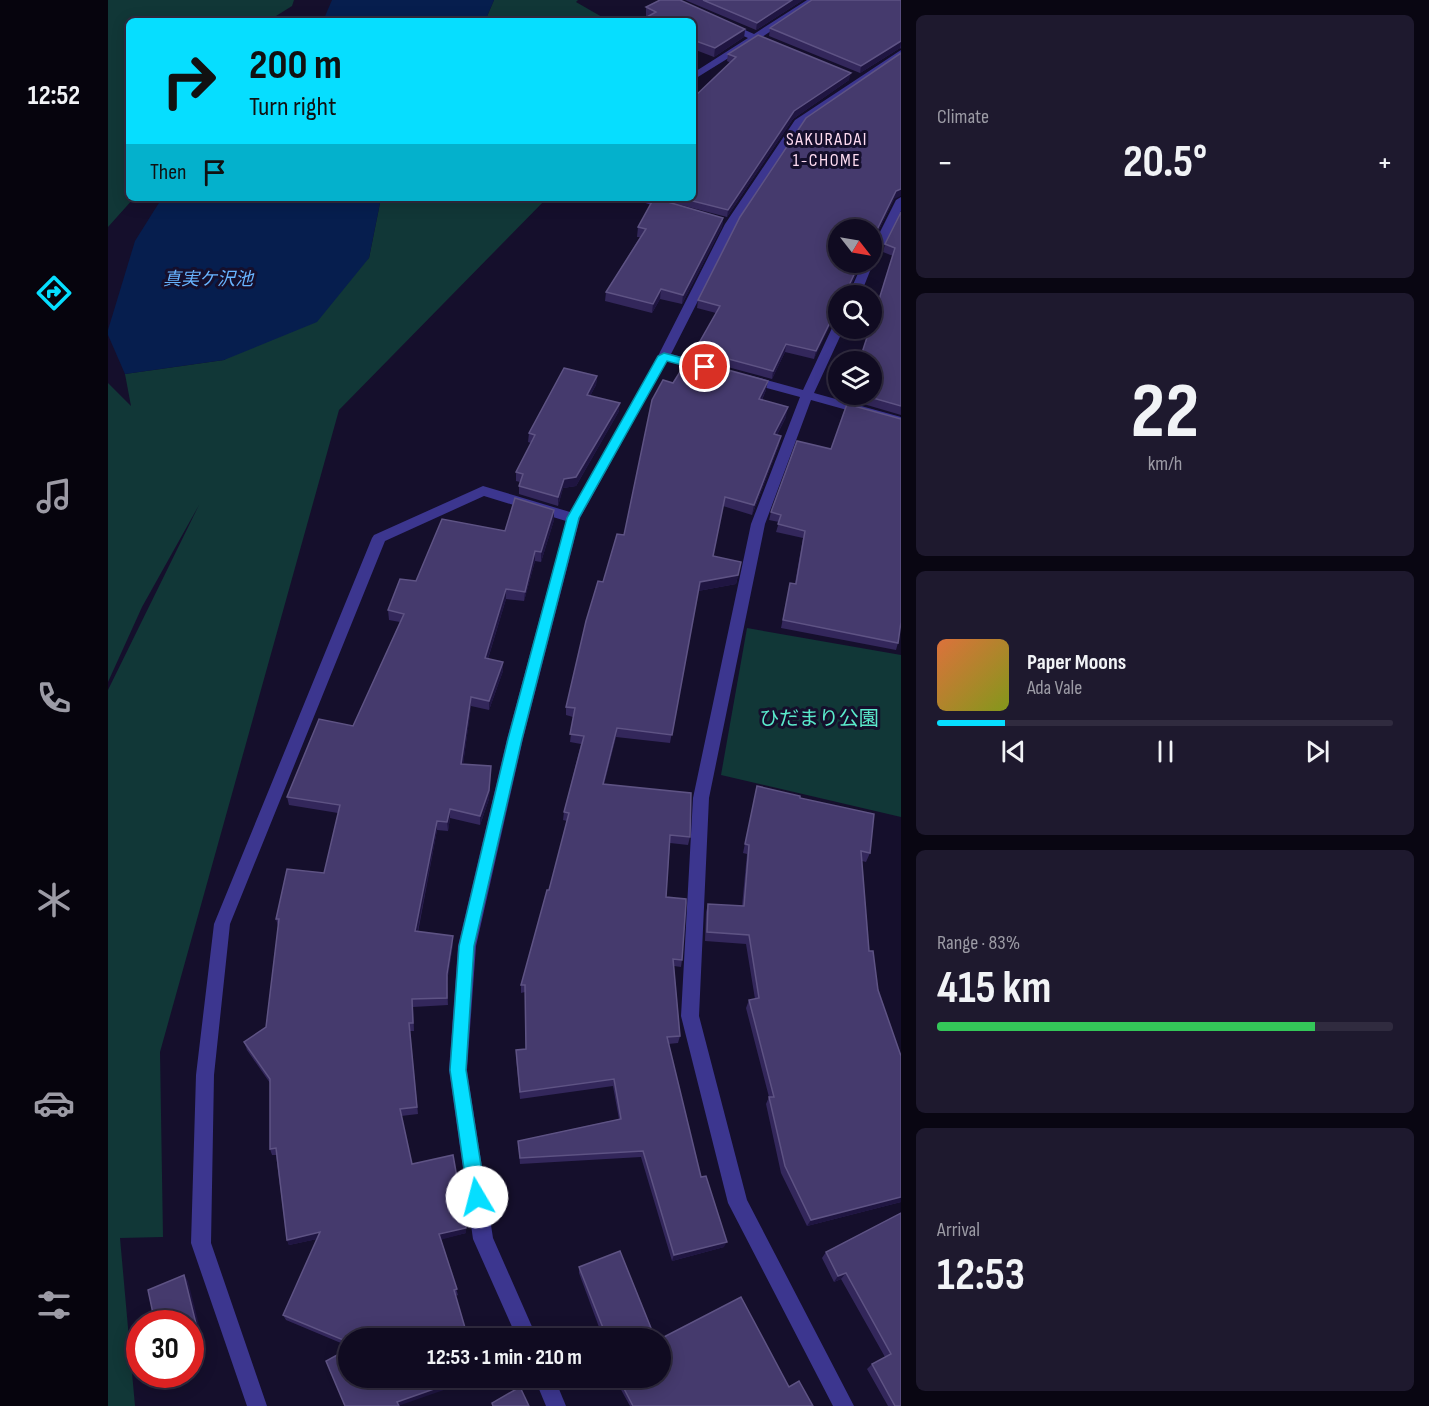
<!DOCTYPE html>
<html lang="en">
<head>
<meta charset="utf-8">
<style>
  body { margin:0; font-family:"Sofia Sans Condensed","Noto Sans JP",sans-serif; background:#1e192e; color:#f1f3f6; height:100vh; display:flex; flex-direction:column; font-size:22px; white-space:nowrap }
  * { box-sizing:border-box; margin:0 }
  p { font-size:20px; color:#9c9ba5 }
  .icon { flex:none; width:33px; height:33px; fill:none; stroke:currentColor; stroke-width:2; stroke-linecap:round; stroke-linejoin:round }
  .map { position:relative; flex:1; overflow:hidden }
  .panel { display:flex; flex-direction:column; gap:15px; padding:15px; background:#090612; width:528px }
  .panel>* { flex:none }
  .guide { position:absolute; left:18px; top:18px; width:570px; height:183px; border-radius:9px; box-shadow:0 3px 15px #0003,0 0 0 2px #302b3f; background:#06deff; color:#111; overflow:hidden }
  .needle { width:39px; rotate:121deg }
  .tools { position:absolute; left:720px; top:219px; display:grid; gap:12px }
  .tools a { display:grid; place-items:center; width:54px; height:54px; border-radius:50%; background:#100b21; box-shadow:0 3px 15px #0003,0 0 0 2px #302b3f; font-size:30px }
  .speed { position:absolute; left:18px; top:1310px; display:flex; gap:12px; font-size:30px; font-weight:700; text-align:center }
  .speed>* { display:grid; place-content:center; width:78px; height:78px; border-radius:50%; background:#100b21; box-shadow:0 3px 15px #0003,0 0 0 2px #302b3f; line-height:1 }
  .speed .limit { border:9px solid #d22; background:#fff; color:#111 }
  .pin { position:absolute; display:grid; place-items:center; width:51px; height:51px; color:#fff; margin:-26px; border:3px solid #fff; border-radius:50%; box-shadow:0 2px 6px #0007 }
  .me { position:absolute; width:66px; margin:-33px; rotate:352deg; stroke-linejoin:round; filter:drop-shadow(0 0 4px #0008) }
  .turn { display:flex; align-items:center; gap:21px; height:126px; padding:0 24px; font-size:27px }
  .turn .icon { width:78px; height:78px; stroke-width:2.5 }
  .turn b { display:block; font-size:42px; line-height:51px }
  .then { display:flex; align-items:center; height:57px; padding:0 24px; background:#0003; gap:12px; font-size:22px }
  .big { font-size:45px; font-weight:700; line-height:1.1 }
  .panel .card { flex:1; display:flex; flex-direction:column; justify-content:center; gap:9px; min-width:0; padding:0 21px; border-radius:9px; background:#1e192e }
  .panel .dial { align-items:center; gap:0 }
  .dial b { font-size:78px; line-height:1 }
  .song { display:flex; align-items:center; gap:18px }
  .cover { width:72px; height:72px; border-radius:9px; background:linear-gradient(135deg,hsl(20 70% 55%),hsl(70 70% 35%)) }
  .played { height:6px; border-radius:3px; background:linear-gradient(90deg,#06deff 15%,#302b3f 15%) }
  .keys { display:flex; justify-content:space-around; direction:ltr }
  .heat { display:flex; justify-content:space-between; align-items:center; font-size:33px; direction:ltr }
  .charge { height:9px; border-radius:4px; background:linear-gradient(90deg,#34c759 83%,#302b3f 0) }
  .trip { position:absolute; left:230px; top:1328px; width:333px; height:60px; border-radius:30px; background:#100b21; box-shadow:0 3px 15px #0003,0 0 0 2px #302b3f; font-weight:700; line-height:60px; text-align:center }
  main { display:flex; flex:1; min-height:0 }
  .tabs { display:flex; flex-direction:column; width:108px; justify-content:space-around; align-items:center; background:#06040d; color:#9c9ba5 }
  .tabs .icon { width:42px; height:42px }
  .tabs .current { color:#06deff }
  .tabs b { font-size:27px; color:#f1f3f6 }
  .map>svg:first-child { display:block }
  .green { fill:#113737 }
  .water { fill:#061e4e }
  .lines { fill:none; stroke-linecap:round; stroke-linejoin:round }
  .minor { fill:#3c368f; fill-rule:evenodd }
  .wall { fill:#33275b }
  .shaded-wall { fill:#1f1541 }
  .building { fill:#453a6d; stroke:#5e5384; stroke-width:1.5 }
  .route { fill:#06deff; stroke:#0490a6; stroke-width:1.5 }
  .labels { text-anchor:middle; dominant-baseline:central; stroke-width:6; stroke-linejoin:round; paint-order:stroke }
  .far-neighbourhood-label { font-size:18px; letter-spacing:1.5px; fill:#ffdcf1; stroke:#150f2c }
  .far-water-label { font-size:18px; font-style:italic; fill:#68b4ff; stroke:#150f2c }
  .park-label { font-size:20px; fill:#5aeacb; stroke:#150f2c }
</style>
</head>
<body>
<main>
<nav class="tabs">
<b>12:52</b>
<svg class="icon current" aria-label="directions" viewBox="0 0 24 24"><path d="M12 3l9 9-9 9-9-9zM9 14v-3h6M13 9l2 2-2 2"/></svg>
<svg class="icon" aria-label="music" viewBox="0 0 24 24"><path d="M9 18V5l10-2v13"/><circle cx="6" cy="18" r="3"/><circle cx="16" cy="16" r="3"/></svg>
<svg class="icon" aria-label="phone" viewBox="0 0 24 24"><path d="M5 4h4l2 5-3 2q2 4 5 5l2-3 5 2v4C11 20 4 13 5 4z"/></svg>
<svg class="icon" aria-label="climate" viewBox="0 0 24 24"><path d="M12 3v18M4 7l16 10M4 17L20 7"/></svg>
<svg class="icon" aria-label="car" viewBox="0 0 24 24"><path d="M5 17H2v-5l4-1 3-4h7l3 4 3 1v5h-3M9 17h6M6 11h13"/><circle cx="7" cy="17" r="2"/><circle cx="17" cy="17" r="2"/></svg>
<svg class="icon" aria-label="filters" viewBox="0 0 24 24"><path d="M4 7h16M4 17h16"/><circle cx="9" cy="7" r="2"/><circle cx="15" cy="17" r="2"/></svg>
</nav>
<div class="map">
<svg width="793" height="1406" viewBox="0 0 793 1406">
  <rect width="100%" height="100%" fill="#150f2c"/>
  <g class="green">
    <polygon points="0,0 186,0 184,6 160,21 21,21 21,198 26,198 0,227"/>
    <polygon points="386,0 470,0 468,2 501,21 377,21"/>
    <polygon points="273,198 439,198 231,410 52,1052 55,1237 12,1238 27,1406 0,1406 0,690 91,505 34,607 0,682 0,383 23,406 17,374 116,360 261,258"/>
    <polygon points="639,628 793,655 793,817 613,775"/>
  </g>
  <g class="water">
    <polygon points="224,0 386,0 377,21 215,21"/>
    <polygon points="54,198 273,198 261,258 209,322 116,360 17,374 0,335 0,330 27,241"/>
  </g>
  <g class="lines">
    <g class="minor">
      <polygon points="699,0 710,0 654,37 668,43 668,47 662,47 648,41 585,80 585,73 640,38 615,27 615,23 621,23 646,34"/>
      <polygon points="793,50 793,57 695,124 629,224 563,354 600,364 602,367 596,371 559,361 472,518 415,739 368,946 359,1070 385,1238 429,1338 409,1338 365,1239 341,1070 350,946 399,739 458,521 376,496 277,541 122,924 106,1075 103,1243 159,1406 139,1406 83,1243 88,1075 106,924 264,538 266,535 375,486 462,512 550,356 617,224 687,120"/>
      <polygon points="793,197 793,211 770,258 766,261 752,296 740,296 755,262 764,262 764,248 788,200"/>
      <polygon points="521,198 539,198 569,208 564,211"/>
      <polygon points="730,324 730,328 736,328 706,393 793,417 793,425 703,400 657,524 601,798 591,1016 639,1200 746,1406 725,1406 620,1203 573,1016 585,798 643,524 692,397 636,382 634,379 640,375 695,390 724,328"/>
      <polygon points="426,1377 446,1377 458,1406 438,1406"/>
    </g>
  </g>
  <g class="wall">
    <polygon points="577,0 695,0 648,30"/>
    <polygon points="793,0 793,49 792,48 752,73 661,36 662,28"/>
    <polygon points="538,7 637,29 636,37 606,57 585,49 585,21 536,21 537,18 540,17 538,16"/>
    <polygon points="620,54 741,80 685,119 619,217 565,203 615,218 614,227 574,304 552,299 544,313 497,301 498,292 532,237 529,237 530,227 546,199 544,198 585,198 623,63 619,61"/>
    <polygon points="786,199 764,244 764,230 730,262 754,262 738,296 730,296 706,359 677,352 664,379 586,358 587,350 608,313 589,308 590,300"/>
    <polygon points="793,212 793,415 742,400 743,394 764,394 785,256 775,252 777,244"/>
    <polygon points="489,376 488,385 482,396 511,411 468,486 455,488 450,506 411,494 411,486 412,482 408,481 408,472 423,443 420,442 421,433"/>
    <polygon points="565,383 658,390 654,400 678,417 669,435 671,445 644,515 615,506 605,556 633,562 628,584 590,591 562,743 508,737 496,784 582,837 580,845 562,843 558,897 574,960 573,967 566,966 572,1036 570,1043 560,1044 593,1177 616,1247 564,1261 533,1157 412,1164 410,1141 511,1119 505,1086 412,1099 408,1057 408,1050 418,1049 417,992 413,993 413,985 441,890 459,821 455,820 456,812 473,744 462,742 465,717 458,715 458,707 495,582 516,535"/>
    <polygon points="723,449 790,643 788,650 673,628 682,583 687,583 695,538 668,532 671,522 661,520 663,512"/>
    <polygon points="446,520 433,562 427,561 416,601 398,599 380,659 395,662 395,671 381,710 363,706 355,764 383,766 381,799 372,825 342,818 340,831 329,830 310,932 345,944 339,982 340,1005 305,1007 306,1031 302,1031 310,1114 293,1116 304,1164 358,1233 333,1239 350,1295 240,1338 240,1346 178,1320 175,1315 209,1239 181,1245 179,1240 168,1155 164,1155 162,1149 162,1083 139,1050 136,1042 158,1027 170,926 168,919 216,873 230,813 181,805 179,797 245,726 292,622 281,620 280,610 308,581 397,531"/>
    <polygon points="649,786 692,798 762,853 758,862 754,861 761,951 770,990 793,1056 793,1202 699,1226 673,1173 658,1104 661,1097 638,1008 641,1000 647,999 638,944 597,941 598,912 600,904 634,906 639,854 635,853"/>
    <polygon points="793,1213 793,1406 780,1406 759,1369 764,1364 777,1357 733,1279 726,1282 714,1258 718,1252"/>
    <polygon points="471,1267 547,1338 495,1338 471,1273"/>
    <polygon points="554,1338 681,1387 705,1406 522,1406 506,1377 552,1377"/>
  </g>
  <g class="shaded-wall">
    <polygon points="684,0 695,0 648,30 649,23"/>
    <polygon points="637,29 636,37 606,57 607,48"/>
    <polygon points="793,41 792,48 752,73 753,66"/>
    <polygon points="743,73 741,80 685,119 619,217 620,210 686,111"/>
    <polygon points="793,189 793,196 786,199 764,244 764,240 788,191"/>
    <polygon points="615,218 614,227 574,304 575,295"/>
    <polygon points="752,262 754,262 738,296 736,296"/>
    <polygon points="553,289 552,299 544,313 545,304"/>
    <polygon points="730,306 730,310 706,359 708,351"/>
    <polygon points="678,344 677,352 664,379 665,371"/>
    <polygon points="489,376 488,385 478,403 479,395"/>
    <polygon points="660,381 658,390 649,409 651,399"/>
    <polygon points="512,403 511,411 468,486 455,488 450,506 450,497 456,479"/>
    <polygon points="680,407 678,417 664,444 666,434"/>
    <polygon points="673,436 671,445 644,515 646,505"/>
    <polygon points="446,510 446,520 433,562 433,552"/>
    <polygon points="427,551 427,561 416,601 417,592"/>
    <polygon points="630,575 628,584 590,591 562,743 592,582"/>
    <polygon points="398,589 398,599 377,668 377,658"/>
    <polygon points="395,662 395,671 381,710 381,701"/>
    <polygon points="363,697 363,706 354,773 353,764"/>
    <polygon points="509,728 508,737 494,793 495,784"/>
    <polygon points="383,766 381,799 372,825 372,816"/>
    <polygon points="342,809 342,818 340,831 339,822"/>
    <polygon points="329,821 329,830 308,939 307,931"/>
    <polygon points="345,936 345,944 339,982 340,1005 339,974"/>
    <polygon points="793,1197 793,1202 699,1226 703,1220"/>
    <polygon points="358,1228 358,1233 332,1240 331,1234"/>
    <polygon points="212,1232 214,1238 181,1245 179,1240"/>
    <polygon points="619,1242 616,1247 564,1261 566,1255"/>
    <polygon points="738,1273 733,1279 726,1282 730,1276"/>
    <polygon points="76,1275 80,1281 96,1345 82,1351"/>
    <polygon points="360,1377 370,1377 370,1378 290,1406 289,1402"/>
  </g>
  <g class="building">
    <polygon points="552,0 572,0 637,29 607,48 585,40 585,21 543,21 537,18 548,12 538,7"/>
    <polygon points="595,0 684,0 649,23"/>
    <polygon points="704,0 793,0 793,41 753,66 662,28"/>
    <polygon points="650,35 743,73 686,111 620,210 573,198 585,198 585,98 628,57 620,54"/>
    <polygon points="793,53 793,189 788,191 764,240 764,230 730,230 730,262 752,262 736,296 730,296 730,306 708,351 678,344 665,371 587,350 612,306 590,300 632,217 698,118"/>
    <polygon points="546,198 615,218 575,295 553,289 545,304 498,292 538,229 530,227"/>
    <polygon points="793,212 793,406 751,394 764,394 764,362 751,362 762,328 764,328 764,322 787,248 777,244"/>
    <polygon points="580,359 660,381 651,399 680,407 666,434 673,436 646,505 617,497 605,556 633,562 630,575 592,582 564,735 509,728 495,784 583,793 582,837 562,835 558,897 578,899 578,903 574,960 565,959 572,1036 559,1037 593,1177 598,1176 619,1242 566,1255 535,1151 412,1158 410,1141 513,1119 506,1079 412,1092 408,1050 418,1049 417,985 413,985 439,890 441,890 461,813 456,812 476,736 462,734 467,708 458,707 478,621 490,581 495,582 509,534 516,535 544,400 555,380 565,383"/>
    <polygon points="456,368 489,376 479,395 512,403 468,477 456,479 450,497 411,486 415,474 408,472 427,435 421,433"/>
    <polygon points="739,404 793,419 793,622 790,643 675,620 682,583 688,584 697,531 670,524 673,515 663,512 689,441 723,449"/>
    <polygon points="407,498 446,510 433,552 427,551 417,592 398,589 377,658 395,662 381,701 363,697 353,764 383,766 381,790 372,816 342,809 339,822 329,821 307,931 345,936 339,974 339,998 304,999 305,1023 301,1023 309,1107 292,1109 304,1164 345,1155 358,1228 331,1234 349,1289 346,1290 360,1338 240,1338 240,1342 175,1315 212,1232 179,1240 168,1148 162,1149 162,1079 136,1042 158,1027 171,919 168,919 179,869 216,873 232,805 179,797 211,719 245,726 296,614 280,610 292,579 308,581 334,519 397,531"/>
    <polygon points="649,786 692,796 692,798 766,814 762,853 753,851 761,951 765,951 770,990 793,1056 793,1197 703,1220 677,1166 661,1097 666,1097 641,1000 651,998 641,935 599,932 600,904 636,906 641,845 637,844"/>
    <polygon points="793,1213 793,1406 787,1406 764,1364 783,1354 738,1273 730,1276 718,1252"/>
    <polygon points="512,1251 547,1338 499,1338 471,1267"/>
    <polygon points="76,1275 92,1340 82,1344 82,1323 47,1323 40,1290"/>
    <polygon points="633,1297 681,1387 691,1381 705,1406 525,1406 510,1377 552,1377 552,1338 548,1338 552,1336 554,1338"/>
    <polygon points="240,1349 240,1377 360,1377 289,1402 291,1406 237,1406 218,1361"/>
    <polygon points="412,1387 421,1406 385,1406 384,1403"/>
  </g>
  <polygon class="route" points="556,353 601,365 602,367 597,371 559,361 471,518 414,739 366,946 358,1070 378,1197 375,1203 369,1206 363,1203 360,1197 342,1070 351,946 400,739 459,518 550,356"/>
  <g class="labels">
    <g class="far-neighbourhood-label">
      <text x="719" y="139">SAKURADAI<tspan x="719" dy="21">1-CHOME</tspan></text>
    </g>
    <g class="far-water-label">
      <text x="100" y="279">真実ケ沢池</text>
    </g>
    <g class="park-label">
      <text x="711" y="719">ひだまり公園</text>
    </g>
  </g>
</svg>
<div class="tools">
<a><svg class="needle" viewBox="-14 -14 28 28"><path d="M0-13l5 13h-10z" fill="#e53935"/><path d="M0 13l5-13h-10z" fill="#9c9ba5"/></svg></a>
<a><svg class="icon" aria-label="search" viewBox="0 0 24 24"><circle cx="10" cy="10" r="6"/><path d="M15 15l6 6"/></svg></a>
<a><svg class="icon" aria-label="layers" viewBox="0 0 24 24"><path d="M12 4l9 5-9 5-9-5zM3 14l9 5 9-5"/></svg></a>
</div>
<div class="speed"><div class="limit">30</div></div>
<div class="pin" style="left:597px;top:367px;background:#d93025"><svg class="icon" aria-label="arrive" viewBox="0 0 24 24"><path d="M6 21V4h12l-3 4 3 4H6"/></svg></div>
<svg class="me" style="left:369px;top:1197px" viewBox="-20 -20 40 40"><circle r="19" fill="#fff"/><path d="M0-13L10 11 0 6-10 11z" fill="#06deff"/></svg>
<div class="trip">12:53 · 1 min · 210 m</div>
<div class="guide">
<div class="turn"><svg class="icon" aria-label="right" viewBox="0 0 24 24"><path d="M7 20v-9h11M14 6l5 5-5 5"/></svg><div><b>200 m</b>Turn right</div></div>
<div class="then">Then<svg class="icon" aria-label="arrive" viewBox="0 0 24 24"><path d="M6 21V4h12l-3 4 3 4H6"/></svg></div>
</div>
</div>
<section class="panel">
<div class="card"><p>Climate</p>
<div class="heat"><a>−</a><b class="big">20.5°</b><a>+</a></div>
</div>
<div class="card dial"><b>22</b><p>km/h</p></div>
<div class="card">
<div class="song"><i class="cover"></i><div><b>Paper Moons</b><p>Ada Vale</p></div></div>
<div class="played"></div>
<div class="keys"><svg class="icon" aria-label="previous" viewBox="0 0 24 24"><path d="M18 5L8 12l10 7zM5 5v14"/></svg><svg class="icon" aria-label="pause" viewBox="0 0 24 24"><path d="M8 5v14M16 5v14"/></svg><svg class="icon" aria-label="next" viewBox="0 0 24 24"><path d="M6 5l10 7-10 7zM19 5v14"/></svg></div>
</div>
<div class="card"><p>Range · 83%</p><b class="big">415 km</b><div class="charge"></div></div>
<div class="card"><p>Arrival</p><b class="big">12:53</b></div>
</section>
</main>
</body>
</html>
